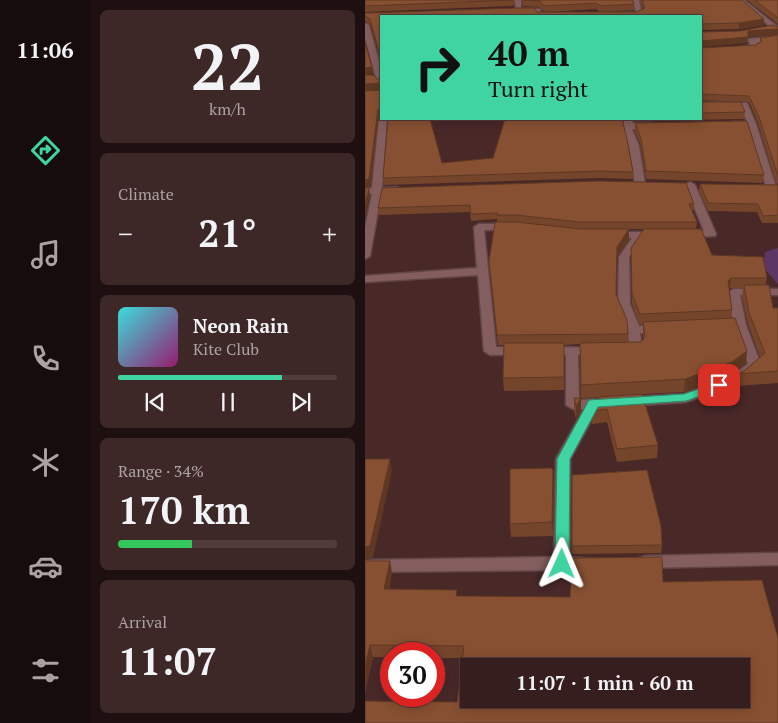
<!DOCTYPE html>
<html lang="en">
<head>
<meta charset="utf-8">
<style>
  body { margin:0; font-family:"PT Serif",serif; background:#3e2727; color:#f1f3f6; height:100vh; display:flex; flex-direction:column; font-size:19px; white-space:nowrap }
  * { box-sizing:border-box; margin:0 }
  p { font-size:16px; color:#aaa2a4 }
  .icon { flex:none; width:28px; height:28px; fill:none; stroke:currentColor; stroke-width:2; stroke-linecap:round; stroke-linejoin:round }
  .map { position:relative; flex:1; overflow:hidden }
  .sheet { display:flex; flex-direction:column; gap:10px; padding:10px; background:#1e1010; width:275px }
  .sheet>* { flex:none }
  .guide { position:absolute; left:15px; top:15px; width:322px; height:105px; border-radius:0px; box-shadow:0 2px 12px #0003,0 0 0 1px #513c3c; background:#40d4a2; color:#111; overflow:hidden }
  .speed { position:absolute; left:15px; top:642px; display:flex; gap:10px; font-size:25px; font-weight:700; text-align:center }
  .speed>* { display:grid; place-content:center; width:65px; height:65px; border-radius:50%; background:#371e1e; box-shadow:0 2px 12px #0003,0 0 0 1px #513c3c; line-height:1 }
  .speed .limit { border:8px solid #d22; background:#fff; color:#111 }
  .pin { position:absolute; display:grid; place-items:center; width:42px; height:42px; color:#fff; margin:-21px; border-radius:10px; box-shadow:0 2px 8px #0006 }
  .me { position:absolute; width:55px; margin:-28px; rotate:1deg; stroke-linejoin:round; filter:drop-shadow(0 0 4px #0008) }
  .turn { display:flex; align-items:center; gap:18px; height:105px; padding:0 25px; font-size:22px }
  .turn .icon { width:65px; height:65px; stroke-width:2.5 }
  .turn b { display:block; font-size:35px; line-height:42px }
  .big { font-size:38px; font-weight:700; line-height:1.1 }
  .sheet .tile { flex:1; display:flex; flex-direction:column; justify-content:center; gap:8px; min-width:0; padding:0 18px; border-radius:8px; background:#3e2727 }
  .sheet .dial { align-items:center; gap:0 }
  .dial b { font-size:65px; line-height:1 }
  .song { display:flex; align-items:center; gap:15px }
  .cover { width:60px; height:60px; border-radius:8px; background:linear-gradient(135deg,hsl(180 70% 55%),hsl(320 70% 35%)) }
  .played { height:5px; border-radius:2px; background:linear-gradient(90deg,#40d4a2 75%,#513c3c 75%) }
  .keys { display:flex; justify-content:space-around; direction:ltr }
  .heat { display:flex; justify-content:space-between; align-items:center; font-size:28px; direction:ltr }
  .charge { height:8px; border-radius:4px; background:linear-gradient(90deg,#34c759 34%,#513c3c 0) }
  .trip { position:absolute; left:95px; top:658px; width:290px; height:50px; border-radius:0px; background:#371e1e; box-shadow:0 2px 12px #0003,0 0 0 1px #513c3c; font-weight:700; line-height:50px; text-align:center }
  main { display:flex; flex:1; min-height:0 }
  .menu { display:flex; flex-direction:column; width:90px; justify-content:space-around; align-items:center; background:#160c0c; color:#aaa2a4 }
  .menu .icon { width:35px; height:35px }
  .menu .active { color:#40d4a2 }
  .menu b { font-size:22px; color:#f1f3f6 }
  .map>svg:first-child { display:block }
  .water { fill:#5c3664 }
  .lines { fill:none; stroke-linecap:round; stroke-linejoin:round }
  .minor-casing { stroke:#624647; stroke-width:3 }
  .minor { fill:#845e5e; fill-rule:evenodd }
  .wall { fill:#75452b; fill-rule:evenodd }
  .shaded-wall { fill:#5f3823 }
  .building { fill:#885032; stroke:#5f3823; fill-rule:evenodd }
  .route { fill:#40d4a2; stroke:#2a8a69 }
</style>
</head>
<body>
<main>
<nav class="menu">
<b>11:06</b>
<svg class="icon active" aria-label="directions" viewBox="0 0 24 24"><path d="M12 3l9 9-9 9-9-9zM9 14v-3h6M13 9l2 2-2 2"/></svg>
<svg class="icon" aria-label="music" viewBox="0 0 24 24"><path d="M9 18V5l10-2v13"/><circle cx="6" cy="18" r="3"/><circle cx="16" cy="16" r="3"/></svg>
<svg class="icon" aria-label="phone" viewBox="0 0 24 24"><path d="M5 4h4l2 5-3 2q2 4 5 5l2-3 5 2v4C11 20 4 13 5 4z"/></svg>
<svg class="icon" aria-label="climate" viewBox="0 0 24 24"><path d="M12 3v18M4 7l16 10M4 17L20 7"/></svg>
<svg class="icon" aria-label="car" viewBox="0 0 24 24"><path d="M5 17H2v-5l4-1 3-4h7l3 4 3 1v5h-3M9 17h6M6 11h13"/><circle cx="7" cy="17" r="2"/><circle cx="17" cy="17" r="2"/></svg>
<svg class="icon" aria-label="filters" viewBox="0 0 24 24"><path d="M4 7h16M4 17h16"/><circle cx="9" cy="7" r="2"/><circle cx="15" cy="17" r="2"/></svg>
</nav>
<section class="sheet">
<div class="tile dial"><b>22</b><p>km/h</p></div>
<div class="tile"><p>Climate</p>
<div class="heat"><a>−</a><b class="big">21°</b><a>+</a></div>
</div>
<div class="tile">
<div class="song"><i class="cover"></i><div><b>Neon Rain</b><p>Kite Club</p></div></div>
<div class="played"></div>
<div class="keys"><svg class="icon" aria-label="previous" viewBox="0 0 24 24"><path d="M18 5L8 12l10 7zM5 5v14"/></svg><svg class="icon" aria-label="pause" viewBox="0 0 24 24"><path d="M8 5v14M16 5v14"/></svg><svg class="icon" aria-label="next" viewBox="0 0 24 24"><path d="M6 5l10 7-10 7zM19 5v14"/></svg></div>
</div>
<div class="tile"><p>Range · 34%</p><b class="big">170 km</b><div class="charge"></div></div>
<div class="tile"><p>Arrival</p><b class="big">11:07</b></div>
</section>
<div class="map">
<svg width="413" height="723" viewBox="0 0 413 723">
  <rect width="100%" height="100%" fill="#492828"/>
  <polygon class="water" points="413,248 413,284 398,267 400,252"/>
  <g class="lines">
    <g class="minor-casing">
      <g id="minor">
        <polygon points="150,0 156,0 156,8 175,9 178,16 172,16 170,12 151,11"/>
        <polygon points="268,0 274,0 277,15 233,16 236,14 271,12"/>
        <polygon points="372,0 379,0 413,27 413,33"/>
        <polygon points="0,23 4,25 16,69 16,84 12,82 0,38"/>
        <polygon points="413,36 413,40 391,43 394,47 393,49 378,50 374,48 385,45 383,39"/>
        <polygon points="336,102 382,103 391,124 411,187 409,189 403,189 401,187 383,127 367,128 363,125 367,122 382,122 376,107 336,107"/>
        <polygon points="16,117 16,119 22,119 17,188 32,187 37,190 32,193 16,193 5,256 0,259 0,228 7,194 0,194 0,188 7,188 14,119"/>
        <polygon points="260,119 268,119 267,123 287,123 291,126 287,129 267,129 274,146 280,184 275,187 270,184 264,146 258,126"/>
        <polygon points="325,182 330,185 351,234 350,236 321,237 316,234 321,231 339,231 320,185"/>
        <polygon points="114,224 146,224 151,227 146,230 119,230 131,347 158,348 160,351 158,354 125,355 119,351 113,275 0,282 0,276 112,268 109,227"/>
        <path d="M248 232H291L296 235 291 238H277L264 257 265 304 274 326 294 325 300 329 294 333H275L277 350C273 356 259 356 255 350L257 347 264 346 263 330 253 304 254 257 267 238 244 237 243 235 244 233Z"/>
        <polygon points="369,289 413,289 413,295 375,295 381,325 396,365 394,368 376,382 321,402 233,408 205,459 205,557 228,559 230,563 228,567 197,570 0,572 0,560 189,557 191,459 219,409 208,409 201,405 201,355 184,355 178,351 184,347 235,348 237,351 235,354 213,355 214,400 319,394 366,376 383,364 370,329 356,330 350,326 356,322 368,322 363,292"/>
        <polygon points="413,553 413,565 280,568 274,566 272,562 274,558 280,556"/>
      </g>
    </g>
    <use href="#minor" class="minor"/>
  </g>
  <g class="wall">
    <polygon points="0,0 150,0 148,6 0,12"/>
    <path d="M157 0 269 4V10L238 12H271L278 9 275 0H377L399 19V25L374 29 336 30V16H16V63L6 25 0 21V13L179 12 175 7 158 6ZM231 9 235 12H181Z"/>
    <polygon points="382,0 413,0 413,24"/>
    <polygon points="413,35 413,184 411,183 393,123 384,102 336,100 336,48 391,45 395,42 395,38"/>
    <polygon points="0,75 12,79 16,79 16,116 14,115 5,186 0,188 0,91 15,90 16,89 0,91"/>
    <polygon points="336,102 380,112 379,119 269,121 269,119 336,119"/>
    <polygon points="258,119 257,123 268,172 268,179 234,178 19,185 18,178 77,163 128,158"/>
    <polygon points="270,123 399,175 397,183 281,179 276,146 270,131"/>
    <polygon points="234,181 329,204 329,210 327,210 332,222 331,229 215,229 151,222 132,222 132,219 106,221 105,212 14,215 13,208"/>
    <polygon points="335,184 413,185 413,223 397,223 392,212 343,211 334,191"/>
    <polygon points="264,239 252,257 251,294 263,334 263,342 276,342 278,340 278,324 274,324 267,304 266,248 347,255 402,278 401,285 408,308 413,308 413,383 371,386 372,374 379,371 395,357 383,324 377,297 378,288 365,288 364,289 367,310 366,319 381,363 365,374 319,392 277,394 293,445 292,458 252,462 242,422 227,424 227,411 234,397 216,398 216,411 211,419 209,411 209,398 216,398 215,344 199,345 199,390 139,391 138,378 139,345 133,345 124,261"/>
    <polygon points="207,475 297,545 296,553 207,554"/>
    <polygon points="189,483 188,536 146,537 145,524"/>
    <polygon points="0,561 25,561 27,573 24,589 92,596 205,597 298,582 92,702 98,658 69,658 69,654 26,654 26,657 8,657 0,692"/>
  </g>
  <g class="shaded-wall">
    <polygon points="399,19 399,25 374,29 374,23"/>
    <polygon points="413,29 413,35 383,37 383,31"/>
    <polygon points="383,37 382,43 336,47 336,41"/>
    <polygon points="7,67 8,73 0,75 0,68"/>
    <polygon points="15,83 16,89 0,91 0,84"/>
    <polygon points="13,109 14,115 5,186 0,188 0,180"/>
    <polygon points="4,188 5,196 0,218 0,206"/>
    <polygon points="264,229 264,239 252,257 252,247"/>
    <polygon points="366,278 365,288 362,291 363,281"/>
    <polygon points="382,351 381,363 365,374 319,392 320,379"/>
    <polygon points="216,398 216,411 211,419 211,406"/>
    <polygon points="25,459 27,471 8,558 0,560 0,547"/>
    <polygon points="188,470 189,483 188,536 187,522"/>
    <polygon points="25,561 27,573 21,601 19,589"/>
    <polygon points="5,645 8,657 0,692 0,668"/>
  </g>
  <g class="building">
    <polygon points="0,0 148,0 0,6"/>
    <polygon points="158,0 268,0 269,4 236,6 231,3 179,6 175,1"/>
    <polygon points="277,0 377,0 399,19 374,23 336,24 336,16 16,16 16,59 5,19 0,16 0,13 153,8 169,8 172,12 271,12 280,8"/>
    <polygon points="390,0 413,0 413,18"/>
    <polygon points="407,25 413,27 413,29 383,31 383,37 336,41 336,31 337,32 375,31"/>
    <polygon points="413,35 413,176 394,117 384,96 336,94 336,48 391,45 397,41 395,38"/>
    <polygon points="0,42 7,67 0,68"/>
    <polygon points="0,75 9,75 12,79 16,79 16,86 15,83 0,84"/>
    <polygon points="16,89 16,110 13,109 4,179 0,180 0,91 15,90"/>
    <polygon points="336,102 376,102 380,112 336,113"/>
    <polygon points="23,119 65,119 77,163 128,158 140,119 257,119 262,139 268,172 234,171 18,178"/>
    <polygon points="382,121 399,175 281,171 276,138 270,123"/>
    <polygon points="234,181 321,183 329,204 324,204 332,222 215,222 151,215 132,215 133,213 106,214 105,205 13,208 17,188"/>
    <polygon points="335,184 413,185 413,215 398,216 393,204 343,203"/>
    <polygon points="0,188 4,188 0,206"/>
    <polygon points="130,222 151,222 215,229 264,229 252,247 251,294 262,320 263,334 132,335 124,261"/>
    <polygon points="279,229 336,229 347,255 398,257 402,278 366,278 363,281 367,310 275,314 267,294 266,248"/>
    <polygon points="379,285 404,285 408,308 413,308 413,371 372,374 379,371 400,353 384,313"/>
    <polygon points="370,318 382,351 367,362 320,379 216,385 215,343 276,342 280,337 278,322"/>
    <polygon points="139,343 199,343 199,377 138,378"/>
    <polygon points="277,394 293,445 252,449 242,409 227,411 234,397"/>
    <polygon points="209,398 216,398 211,406"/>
    <polygon points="0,459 25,459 5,546 0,547"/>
    <polygon points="186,468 188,470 187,522 145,524 145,469"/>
    <polygon points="282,470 296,526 297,545 207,546 207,475"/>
    <path d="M297 557 298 582 397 580 413 638V723H0V701L92 702 99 646 5 645 0 668V561H25L19 589 92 590 91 596 205 597 207 558ZM104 666H376V699H104Z"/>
  </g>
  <polygon class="route" points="354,382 358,383 360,385 358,388 321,401 233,407 205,459 204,564 202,568 197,570 192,568 190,564 192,459 224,400 319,394"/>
</svg>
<div class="speed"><div class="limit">30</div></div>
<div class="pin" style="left:354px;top:385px;background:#d93025"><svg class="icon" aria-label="arrive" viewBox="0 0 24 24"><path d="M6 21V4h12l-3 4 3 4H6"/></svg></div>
<svg class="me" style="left:197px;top:564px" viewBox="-20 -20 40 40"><path d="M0-17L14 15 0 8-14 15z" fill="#40d4a2" stroke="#fff" stroke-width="4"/></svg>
<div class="trip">11:07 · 1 min · 60 m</div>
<div class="guide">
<div class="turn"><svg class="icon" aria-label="right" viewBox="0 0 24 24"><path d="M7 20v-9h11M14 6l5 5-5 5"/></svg><div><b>40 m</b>Turn right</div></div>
</div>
</div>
</main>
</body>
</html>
